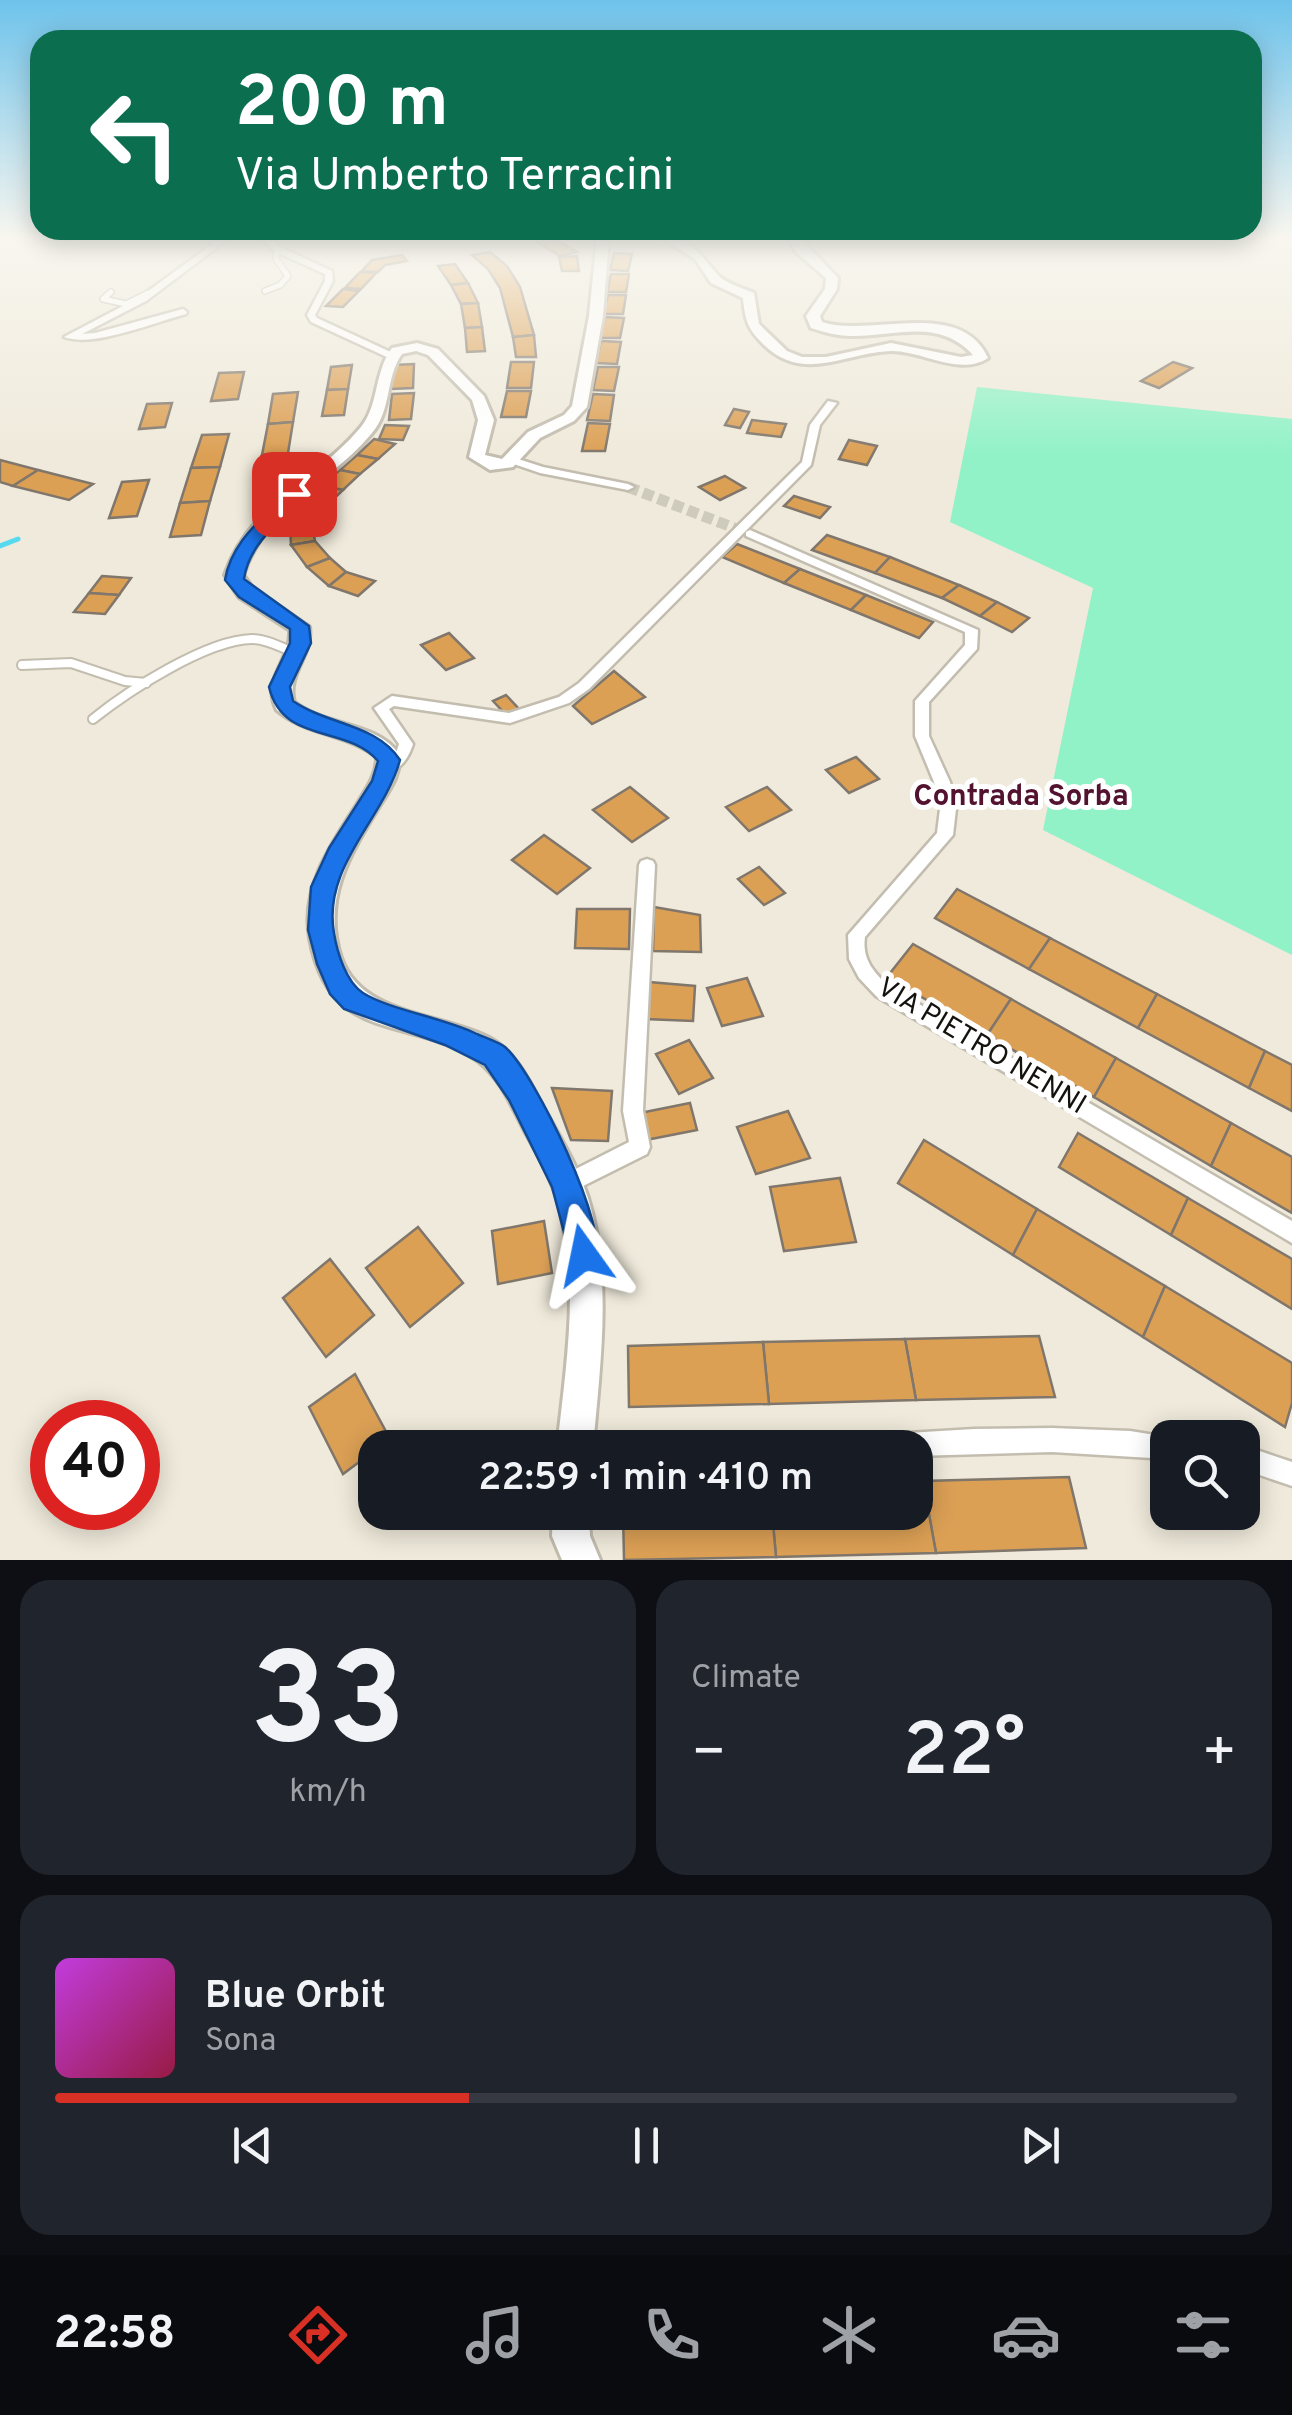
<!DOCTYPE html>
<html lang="en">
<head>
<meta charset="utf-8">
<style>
  body { margin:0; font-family:Overpass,sans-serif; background:#20242c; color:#f1f3f6; height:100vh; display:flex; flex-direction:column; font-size:38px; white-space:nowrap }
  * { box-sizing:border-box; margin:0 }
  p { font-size:32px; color:#9ea1a6 }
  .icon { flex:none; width:55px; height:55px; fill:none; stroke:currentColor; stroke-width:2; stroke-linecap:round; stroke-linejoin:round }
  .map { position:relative; height:1560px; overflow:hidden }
  .sheet { display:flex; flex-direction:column; gap:20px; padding:20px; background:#0d0f14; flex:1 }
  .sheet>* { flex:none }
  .top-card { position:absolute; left:30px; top:30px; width:1232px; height:210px; border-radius:30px; box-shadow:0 5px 25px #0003; background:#0b6e4f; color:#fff; overflow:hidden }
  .controls { position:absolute; left:1150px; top:1420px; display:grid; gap:20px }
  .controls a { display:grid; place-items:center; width:110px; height:110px; border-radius:20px; background:#171b24; box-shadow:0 5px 25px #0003; font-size:50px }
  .speed { position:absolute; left:30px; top:1400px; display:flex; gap:20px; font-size:50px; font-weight:700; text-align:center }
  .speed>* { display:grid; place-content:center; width:130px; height:130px; border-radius:50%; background:#171b24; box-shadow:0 5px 25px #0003; line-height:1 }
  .speed .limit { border:15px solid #d22; background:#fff; color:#111 }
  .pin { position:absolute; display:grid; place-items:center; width:85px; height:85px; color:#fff; margin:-42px; border-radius:20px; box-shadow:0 5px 15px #0006 }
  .me { position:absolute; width:110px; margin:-55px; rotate:348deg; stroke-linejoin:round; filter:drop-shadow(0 0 8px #0008) }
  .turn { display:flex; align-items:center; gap:35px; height:210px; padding:0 40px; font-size:45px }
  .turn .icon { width:130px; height:130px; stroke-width:2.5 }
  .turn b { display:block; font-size:70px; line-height:85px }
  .big { font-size:75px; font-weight:600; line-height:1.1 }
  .sheet .card { flex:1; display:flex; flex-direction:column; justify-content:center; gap:15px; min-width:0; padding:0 35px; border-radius:30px; background:#20242c }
  .sheet .dial { align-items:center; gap:0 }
  .dial b { font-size:130px; line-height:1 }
  .song { display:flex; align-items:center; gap:30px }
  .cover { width:120px; height:120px; border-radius:15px; background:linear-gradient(135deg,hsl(290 70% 55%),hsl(340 70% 35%)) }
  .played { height:10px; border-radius:5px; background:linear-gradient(90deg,#d93025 35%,#363941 35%) }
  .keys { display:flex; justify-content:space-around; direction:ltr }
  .heat { display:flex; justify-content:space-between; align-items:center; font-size:55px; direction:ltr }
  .sheet .tiles { flex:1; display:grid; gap:20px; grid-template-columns:1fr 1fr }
  .card:last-child { grid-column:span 2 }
  .trip { position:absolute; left:358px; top:1430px; width:575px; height:100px; border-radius:30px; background:#171b24; box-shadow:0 5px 25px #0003; font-weight:600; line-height:100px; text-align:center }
  .tab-bar { display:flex; height:160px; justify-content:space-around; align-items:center; background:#090b0e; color:#9ea1a6 }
  .tab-bar .icon { width:70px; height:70px }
  .tab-bar .selected { color:#d93025 }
  .tab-bar b { font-size:45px; color:#f1f3f6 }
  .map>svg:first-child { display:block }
  .green { fill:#91f2c7 }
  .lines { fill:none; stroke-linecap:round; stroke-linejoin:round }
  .stream { stroke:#57d9ef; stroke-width:5 }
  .building { fill:#dca055; stroke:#80766b; stroke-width:2.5 }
  .street-tunnel { stroke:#cecabc; stroke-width:11; stroke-dasharray:11 5; stroke-linecap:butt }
  .lane-far1-casing { stroke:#c3bdaf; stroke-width:8 }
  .lane-casing { stroke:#c3bdaf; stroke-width:12 }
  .street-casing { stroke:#c3bdaf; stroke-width:5 }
  .secondary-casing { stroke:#c3bdaf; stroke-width:6 }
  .lane-far1 { stroke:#fff; stroke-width:5 }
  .lane { stroke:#fff; stroke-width:8 }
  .street { fill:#fff; fill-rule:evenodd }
  .secondary { fill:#fff; fill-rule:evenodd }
  .route { fill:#1a73e8; stroke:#114b97; stroke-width:2.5 }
  .labels { text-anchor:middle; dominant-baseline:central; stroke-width:10; stroke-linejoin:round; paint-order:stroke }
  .street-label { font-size:28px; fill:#14120d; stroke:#fff }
  .neighbourhood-label { font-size:30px; font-weight:bold; fill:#531230; stroke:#fff }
</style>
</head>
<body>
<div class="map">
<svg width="1292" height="1560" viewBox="0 0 1292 1560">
  <rect width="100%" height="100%" fill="#efeadb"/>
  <polygon class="green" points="977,387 1292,419 1292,955 1043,830 1093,588 950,522"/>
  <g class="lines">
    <polyline class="stream" points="0,546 18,539"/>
  </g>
  <g class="building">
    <polygon points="554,238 577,252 560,256 537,242"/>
    <polygon points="490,252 507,266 520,287 534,335 513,337 500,288 488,269 472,255"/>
    <polygon points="614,253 632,254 628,271 610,270"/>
    <polygon points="402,255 407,261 385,265 378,272 362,271 372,260"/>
    <polygon points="577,256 579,271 562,271 559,257"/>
    <polygon points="455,264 468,283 451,285 438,266"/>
    <polygon points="360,272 376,273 361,289 345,288"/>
    <polygon points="611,274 629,274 626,292 607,292"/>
    <polygon points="468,283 478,303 461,304 451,285"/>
    <polygon points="343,289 359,291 343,307 326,306"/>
    <polygon points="608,295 626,295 623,314 603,314"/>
    <polygon points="478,303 482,327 465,328 461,304"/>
    <polygon points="605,317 624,318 620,338 600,338"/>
    <polygon points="482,327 485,351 467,352 465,328"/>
    <polygon points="534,335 536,357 516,357 513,337"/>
    <polygon points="601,341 621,342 617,364 596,363"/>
    <polygon points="511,362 534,362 531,388 507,388"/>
    <polygon points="1173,362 1192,368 1159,388 1141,381"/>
    <polygon points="414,364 413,388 391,389 393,365"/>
    <polygon points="352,365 348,389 327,390 331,367"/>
    <polygon points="598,367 619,367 614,391 593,390"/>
    <polygon points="244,372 238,399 211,401 219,373"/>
    <polygon points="348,389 344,415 322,416 327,390"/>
    <polygon points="507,391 531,391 526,417 501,417"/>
    <polygon points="298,392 293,422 268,424 273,394"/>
    <polygon points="414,393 411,419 389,420 392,394"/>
    <polygon points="593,394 614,395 610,421 587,420"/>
    <polygon points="172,403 165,427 139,429 147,404"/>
    <polygon points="734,409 749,412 740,428 725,425"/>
    <polygon points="752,420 786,424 781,437 747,433"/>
    <polygon points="293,422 288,453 262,455 268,424"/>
    <polygon points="588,423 610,424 605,451 582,451"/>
    <polygon points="385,425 409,426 403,440 379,439"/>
    <polygon points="229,434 220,467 191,468 202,435"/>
    <polygon points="374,439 395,444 378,459 357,455"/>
    <polygon points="849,440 877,446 867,465 839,459"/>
    <polygon points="288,453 283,487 255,489 262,455"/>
    <polygon points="357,455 378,459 360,474 340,470"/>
    <polygon points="0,460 38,470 13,486 0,482"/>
    <polygon points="220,467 210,501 180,503 191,468"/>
    <polygon points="38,470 93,484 69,500 13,486"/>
    <polygon points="340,470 360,474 343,490 321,486"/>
    <polygon points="725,476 745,488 720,500 699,487"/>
    <polygon points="149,480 137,516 109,518 122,482"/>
    <polygon points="321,486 343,490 324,508 302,505"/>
    <polygon points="794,496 830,507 820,518 784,506"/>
    <polygon points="210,501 201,535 170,537 180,503"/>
    <polygon points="302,505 324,508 312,525 290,524"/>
    <polygon points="290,524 312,525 315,541 291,545"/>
    <polygon points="827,535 890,557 875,573 812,550"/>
    <polygon points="315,541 330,558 307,567 291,545"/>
    <polygon points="737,544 800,569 784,583 722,557"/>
    <polygon points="890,557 959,585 942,598 875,573"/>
    <polygon points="330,558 346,572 329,586 307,567"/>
    <polygon points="800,569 866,595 851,610 784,583"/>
    <polygon points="346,572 375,581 358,596 329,586"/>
    <polygon points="102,576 131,578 119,595 89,593"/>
    <polygon points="959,585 997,602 980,616 942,598"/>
    <polygon points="89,593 119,595 105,614 74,612"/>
    <polygon points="866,595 933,622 919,638 851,610"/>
    <polygon points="997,602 1029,618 1012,632 980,616"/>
    <polygon points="449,633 474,658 446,670 421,645"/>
    <polygon points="614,671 645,697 592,724 573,706"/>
    <polygon points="506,695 521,711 508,717 493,701"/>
    <polygon points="856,757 879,779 849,793 826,770"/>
    <polygon points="630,787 668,818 632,842 593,810"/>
    <polygon points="767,787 791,810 749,831 726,807"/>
    <polygon points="544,835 590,868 557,894 512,860"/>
    <polygon points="759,867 785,893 764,905 738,879"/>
    <polygon points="957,889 1050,938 1029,969 935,918"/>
    <polygon points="654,907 700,915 701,952 653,951"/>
    <polygon points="577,909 630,909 629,949 575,948"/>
    <polygon points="1050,938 1157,994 1138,1028 1029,969"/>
    <polygon points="913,944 1011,999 987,1035 887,977"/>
    <polygon points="747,978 763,1016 722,1026 707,988"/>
    <polygon points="649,982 695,986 693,1021 645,1019"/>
    <polygon points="1157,994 1265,1051 1249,1088 1138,1028"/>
    <polygon points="1011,999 1116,1058 1094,1097 987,1035"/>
    <polygon points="689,1040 713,1078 679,1094 656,1054"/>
    <polygon points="1265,1051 1292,1065 1292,1111 1249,1088"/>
    <polygon points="1116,1058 1231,1123 1211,1166 1094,1097"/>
    <polygon points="552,1088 612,1091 608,1141 571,1140"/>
    <polygon points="690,1103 697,1130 646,1140 640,1113"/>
    <polygon points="788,1111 810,1158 756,1174 737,1127"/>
    <polygon points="1231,1123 1292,1157 1292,1213 1211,1166"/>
    <polygon points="1078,1133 1188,1198 1171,1235 1059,1167"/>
    <polygon points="924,1140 1037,1209 1013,1255 898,1183"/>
    <polygon points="840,1178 856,1242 784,1251 770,1187"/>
    <polygon points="1188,1198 1292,1259 1292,1309 1171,1235"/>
    <polygon points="1037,1209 1165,1286 1143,1337 1013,1255"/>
    <polygon points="544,1221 552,1273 498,1284 492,1231"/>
    <polygon points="418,1227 463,1283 410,1327 366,1268"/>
    <polygon points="330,1259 374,1315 326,1357 283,1298"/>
    <polygon points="1165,1286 1292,1363 1292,1403 1285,1427 1143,1337"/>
    <polygon points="1039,1336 1055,1397 916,1400 905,1339"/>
    <polygon points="905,1339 916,1400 769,1404 763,1342"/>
    <polygon points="763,1342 769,1404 629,1407 628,1346"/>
    <polygon points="355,1374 390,1439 343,1474 309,1407"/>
    <polygon points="1069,1477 1086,1548 936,1553 923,1481"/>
    <polygon points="915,1481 923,1481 936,1553 776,1557 772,1512 915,1512"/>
    <polygon points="623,1512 772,1512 776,1557 624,1560"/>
  </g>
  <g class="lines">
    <polyline class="street-tunnel" points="628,487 750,534"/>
    <g class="lane-far1-casing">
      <g id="lane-far1">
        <polyline points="265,291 280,285 288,276 276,259 277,249"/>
        <polyline points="111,292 103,299 126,304 148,293"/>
      </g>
    </g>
    <g class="lane-casing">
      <g id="lane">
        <polyline points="22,665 71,663 125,681 146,683"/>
        <path d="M93 719C128 691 206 640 252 639 267 639 282 648 296 653"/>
      </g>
    </g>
    <g class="street-casing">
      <g id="street">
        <path d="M222 237H231L146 301 82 334 95 333 183 309 187 312 186 314C155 322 94 348 64 337L140 297Z"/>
        <polygon points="260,237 269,237 280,247 332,271 333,281 315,315 317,318 395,354 395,358 389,358 311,322 307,315 325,281 325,274 274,251"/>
        <path d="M828 401 837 403 820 425 811 465 589 689 569 703 510 723 394 706 389 709 413 744C409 757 400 773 384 770L382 766 396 753 399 744 374 708 392 696 509 713 559 697 579 683 802 462 810 425Z"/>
        <polygon points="512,457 543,467 628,484 634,487 628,490 540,473 508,462 507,460"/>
        <path d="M750 530 978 630 977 649 929 702V736L950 782 956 809 953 835 865 937C862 959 873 971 888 986L1292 1221V1243L876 996 859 978 849 959 848 935 937 833 940 809 934 782 915 736V701L965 645V632L746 536V532Z"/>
        <polygon points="647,859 653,861 655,865 643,1111 650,1147 647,1154 567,1194 560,1191 557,1184 560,1177 629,1142 623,1111 639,865 641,861"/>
        <polygon points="1052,1428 1130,1431 1174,1438 1168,1438 1168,1459 1052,1452 915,1456 915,1448 846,1448 850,1440 858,1436 974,1429"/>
        <polygon points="1242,1445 1292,1462 1292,1486 1242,1469"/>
      </g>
    </g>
    <g class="secondary-casing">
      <g id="secondary">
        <path d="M597 237H609L603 316 587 407 574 421 540 438 513 467 490 470 469 457 478 420 472 400 428 355 416 351 402 354C385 378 392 410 372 433 330 484 264 508 243 575L253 589 309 627C313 655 286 674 294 702 324 727 375 721 399 754 401 773 391 787 381 803 351 852 321 898 341 958 362 1017 442 1013 489 1038 517 1053 530 1083 544 1109 560 1138 578 1167 588 1198 613 1279 600 1365 593 1448H557C566 1365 581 1279 557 1198 549 1173 536 1151 524 1129 511 1104 500 1077 477 1060 413 1015 329 1047 310 938 301 888 331 845 357 805 366 789 377 776 377 757 348 733 306 735 277 710 261 679 292 660 290 630L239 597 225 575C249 504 316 481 361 427 379 405 374 372 392 348L417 343 438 349 484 396 494 420 485 455 502 459 528 432 564 415 572 406 589 316Z"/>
        <path d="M661 237C694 237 699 255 718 275 726 284 743 288 754 293L759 324 787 351 802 357H826L891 343 961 357 973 355C938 317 894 337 851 336 837 336 824 332 811 328L806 316 825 289 826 278 796 252 787 237H799L838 278 837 289 820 316 822 322C870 338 960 297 988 358 959 377 922 350 890 351 844 353 804 383 764 345 748 329 745 321 743 298L711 283 695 259Z"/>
        <polygon points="553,1512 589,1512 590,1536 600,1560 562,1560 552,1536"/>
      </g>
    </g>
    <use href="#lane-far1" class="lane-far1"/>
    <use href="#lane" class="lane"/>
    <use href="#street" class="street"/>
    <use href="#secondary" class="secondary"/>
  </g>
  <linearGradient id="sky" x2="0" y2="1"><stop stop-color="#6ec3eb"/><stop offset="0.52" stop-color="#f8f6ef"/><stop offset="1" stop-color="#f8f6ef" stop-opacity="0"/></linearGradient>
  <rect width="1292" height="456" fill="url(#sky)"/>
  <path class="route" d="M294 489 302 494C281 522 249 543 244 579L309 626 311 643 290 687 293 701C328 725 377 724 400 760 384 819 322 866 334 933 337 952 346 982 363 993 390 1010 445 1018 477 1034 486 1038 498 1042 505 1047 535 1073 611 1231 596 1266L584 1271 573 1266 552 1187 509 1100 485 1065 445 1045 344 1009 330 994 317 964 308 930 311 887 329 848 372 781 378 761C346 724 283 745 269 687L290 643V629L239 597 225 580C231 542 263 518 288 491Z"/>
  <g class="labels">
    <g class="street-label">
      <text transform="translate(981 1047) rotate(31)">VIA PIETRO NENNI</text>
    </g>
    <g class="neighbourhood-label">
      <text x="1021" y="797">Contrada Sorba</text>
    </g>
  </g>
</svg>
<div class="controls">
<a><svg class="icon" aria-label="search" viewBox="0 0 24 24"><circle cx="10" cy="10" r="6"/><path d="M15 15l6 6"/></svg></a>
</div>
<div class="speed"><div class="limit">40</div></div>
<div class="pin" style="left:294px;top:494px;background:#d93025"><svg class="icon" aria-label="arrive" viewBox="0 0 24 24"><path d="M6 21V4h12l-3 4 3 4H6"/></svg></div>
<svg class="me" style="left:584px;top:1255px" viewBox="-20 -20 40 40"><path d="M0-17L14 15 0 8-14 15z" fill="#1a73e8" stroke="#fff" stroke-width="4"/></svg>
<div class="trip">22:59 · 1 min · 410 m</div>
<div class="top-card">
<div class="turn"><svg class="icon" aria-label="left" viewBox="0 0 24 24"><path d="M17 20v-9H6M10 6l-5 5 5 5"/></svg><div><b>200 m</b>Via Umberto Terracini</div></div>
</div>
</div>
<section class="sheet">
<div class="tiles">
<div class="card dial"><b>33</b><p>km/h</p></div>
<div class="card"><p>Climate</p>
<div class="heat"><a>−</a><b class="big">22°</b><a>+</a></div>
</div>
<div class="card">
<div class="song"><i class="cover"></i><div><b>Blue Orbit</b><p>Sona</p></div></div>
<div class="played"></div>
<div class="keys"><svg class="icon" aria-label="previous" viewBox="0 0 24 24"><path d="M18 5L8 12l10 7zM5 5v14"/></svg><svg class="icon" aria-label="pause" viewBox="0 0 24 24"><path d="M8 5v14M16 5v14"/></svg><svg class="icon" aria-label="next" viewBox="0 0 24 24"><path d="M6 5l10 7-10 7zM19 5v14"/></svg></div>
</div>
</div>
</section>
<nav class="tab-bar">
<b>22:58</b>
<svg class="icon selected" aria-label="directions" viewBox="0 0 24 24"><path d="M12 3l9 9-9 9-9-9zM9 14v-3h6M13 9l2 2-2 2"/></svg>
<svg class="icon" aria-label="music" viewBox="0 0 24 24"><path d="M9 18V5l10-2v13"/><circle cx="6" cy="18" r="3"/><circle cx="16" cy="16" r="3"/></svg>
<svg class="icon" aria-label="phone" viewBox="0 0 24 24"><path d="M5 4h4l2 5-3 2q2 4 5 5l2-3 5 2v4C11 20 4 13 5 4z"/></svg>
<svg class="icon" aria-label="climate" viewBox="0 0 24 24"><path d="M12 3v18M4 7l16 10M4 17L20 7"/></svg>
<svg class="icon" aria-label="car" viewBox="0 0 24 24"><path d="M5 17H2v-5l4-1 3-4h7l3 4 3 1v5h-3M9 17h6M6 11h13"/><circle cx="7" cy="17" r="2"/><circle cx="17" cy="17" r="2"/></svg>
<svg class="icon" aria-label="filters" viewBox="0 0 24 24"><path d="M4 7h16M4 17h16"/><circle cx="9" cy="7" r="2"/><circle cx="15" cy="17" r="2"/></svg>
</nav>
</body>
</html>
